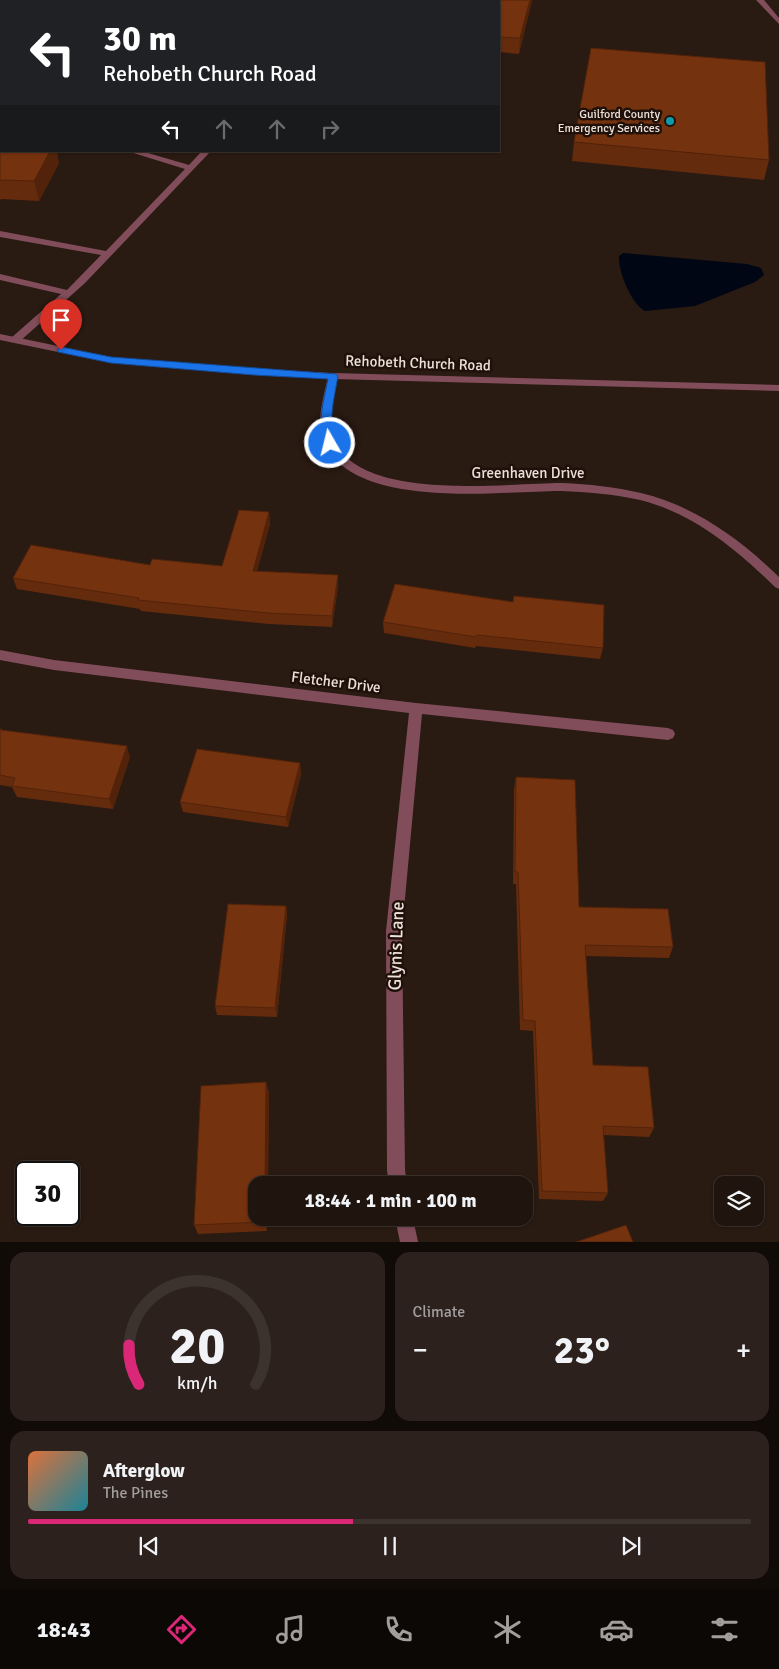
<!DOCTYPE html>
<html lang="en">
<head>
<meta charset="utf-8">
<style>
  body { margin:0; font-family:Signika,sans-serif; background:#2c211c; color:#f1f3f6; height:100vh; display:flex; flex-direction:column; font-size:19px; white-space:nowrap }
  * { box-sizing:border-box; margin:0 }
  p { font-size:16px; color:#a19e9e }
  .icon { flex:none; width:28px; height:28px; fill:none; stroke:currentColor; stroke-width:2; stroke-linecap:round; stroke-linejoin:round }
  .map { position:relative; height:1242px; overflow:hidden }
  .panel { display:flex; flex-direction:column; gap:10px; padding:10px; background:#110b08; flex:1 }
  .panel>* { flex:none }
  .guide { position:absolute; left:0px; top:0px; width:500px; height:152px; box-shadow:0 1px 4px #0004,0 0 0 1px #3c332e; background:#202124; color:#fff; overflow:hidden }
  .fabs { position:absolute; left:714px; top:1176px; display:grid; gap:10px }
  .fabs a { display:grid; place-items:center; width:50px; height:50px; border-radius:10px; background:#1f140e; box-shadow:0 1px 4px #0004,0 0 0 1px #3c332e; font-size:25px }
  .speed { position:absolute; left:15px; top:1161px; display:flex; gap:10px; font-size:25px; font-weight:700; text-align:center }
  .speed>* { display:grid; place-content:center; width:65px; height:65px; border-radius:50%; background:#1f140e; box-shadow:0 1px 4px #0004,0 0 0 1px #3c332e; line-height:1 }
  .speed .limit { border:2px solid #111; border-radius:8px; background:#fff; color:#111 }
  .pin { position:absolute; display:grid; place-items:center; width:42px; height:42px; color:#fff; margin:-51px -21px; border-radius:50% 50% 50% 0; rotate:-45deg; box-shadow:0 0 5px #0007 }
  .pin .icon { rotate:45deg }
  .me { position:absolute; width:55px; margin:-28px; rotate:352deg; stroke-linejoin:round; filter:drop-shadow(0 0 4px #0008) }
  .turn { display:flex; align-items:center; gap:18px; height:105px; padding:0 20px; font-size:22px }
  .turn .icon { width:65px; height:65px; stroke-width:2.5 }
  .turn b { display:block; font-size:35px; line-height:42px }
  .lanes { display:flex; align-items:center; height:48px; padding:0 20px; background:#0003; justify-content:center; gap:25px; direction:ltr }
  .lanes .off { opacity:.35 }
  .big { font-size:38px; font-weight:700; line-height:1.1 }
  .panel .widget { flex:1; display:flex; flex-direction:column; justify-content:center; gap:8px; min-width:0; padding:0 18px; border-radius:15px; background:#2c211c }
  .panel .dial { align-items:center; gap:0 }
  .dial svg { height:130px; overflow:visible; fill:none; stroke:#3c332e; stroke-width:7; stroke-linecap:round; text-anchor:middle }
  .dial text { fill:#f1f3f6; stroke:none }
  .song { display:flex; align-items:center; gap:15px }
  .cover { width:60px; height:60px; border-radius:8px; background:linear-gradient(135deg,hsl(20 70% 55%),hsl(190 70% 35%)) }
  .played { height:5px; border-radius:2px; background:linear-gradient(90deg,#db2777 45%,#3c332e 45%) }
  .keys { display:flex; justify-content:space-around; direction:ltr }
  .heat { display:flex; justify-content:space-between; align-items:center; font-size:28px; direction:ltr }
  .panel .tiles { flex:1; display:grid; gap:10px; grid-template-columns:1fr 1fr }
  .widget:last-child { grid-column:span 2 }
  .trip { position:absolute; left:248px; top:1176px; width:285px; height:50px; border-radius:15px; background:#1f140e; box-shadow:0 1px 4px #0004,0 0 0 1px #3c332e; font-weight:700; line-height:50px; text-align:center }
  .tabs { display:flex; height:80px; justify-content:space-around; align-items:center; background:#0c0806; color:#a19e9e }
  .tabs .icon { width:35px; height:35px }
  .tabs .on { color:#db2777 }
  .tabs b { font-size:22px; color:#f1f3f6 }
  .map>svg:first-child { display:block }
  .water { fill:#000614 }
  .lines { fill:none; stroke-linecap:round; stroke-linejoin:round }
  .service { fill:#824d5b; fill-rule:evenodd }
  .minor { fill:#824d5b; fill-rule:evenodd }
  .tertiary { fill:#824d5b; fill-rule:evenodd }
  .secondary { fill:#bb657d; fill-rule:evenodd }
  .wall { fill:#652b0d }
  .shaded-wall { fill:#52230a }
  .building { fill:#75320f; stroke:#52230a }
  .route { fill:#1a73e8; stroke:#114b97 }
  .culture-dot { fill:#0f9aa8; stroke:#1f1109; stroke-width:2 }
  .labels { text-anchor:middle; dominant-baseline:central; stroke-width:5; stroke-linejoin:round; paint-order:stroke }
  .far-poi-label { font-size:12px; fill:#ece1db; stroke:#1f1109; text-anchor:end }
  .street-label { font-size:15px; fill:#ece1db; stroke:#1f1109 }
  .near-street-label { font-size:18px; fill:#ece1db; stroke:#1f1109 }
</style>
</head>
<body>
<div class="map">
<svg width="779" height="1242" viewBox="0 0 779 1242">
  <rect width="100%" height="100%" fill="#291a12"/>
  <path class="water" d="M623 253 747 264 761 268 764 275 755 282 695 306 645 311C631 304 618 271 619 256Z"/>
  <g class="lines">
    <g class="service">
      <polygon points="102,0 112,0 113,1 103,1"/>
      <rect x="0" y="101" width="1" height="14"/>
      <polygon points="127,151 141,151 189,165 202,151 211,151 85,283 19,342 11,342 11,338 61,294 0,280 0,274 67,290 101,255 0,237 0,231 106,251 185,169"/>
    </g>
    <g class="minor">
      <polygon points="756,0 764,0 779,18 779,24"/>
      <path d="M333 373 338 376C334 397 326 423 336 443 365 502 507 483 562 483 589 484 615 487 641 493 695 506 740 539 779 577V589L775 587C736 549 693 513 640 500 614 494 587 492 561 491 500 491 356 511 324 443 315 422 324 397 328 376Z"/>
      <polygon points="0,650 54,660 416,703 668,728 673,730 675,734 673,738 668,740 422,714 402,931 405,1170 407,1185 389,1185 387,1170 386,931 409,713 54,670 0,660"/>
      <polygon points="395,1218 413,1218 418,1242 400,1242"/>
    </g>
    <polygon class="tertiary" points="0,334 111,357 254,369 333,373 779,385 779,391 333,379 254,375 111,363 0,340"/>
    <rect class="secondary" x="0" y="31" width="1" height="4"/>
  </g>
  <g class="wall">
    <polygon points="472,0 532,0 519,54 499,52 499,1"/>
    <polygon points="0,117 1,151 59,163 39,201 1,199 0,201"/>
    <polygon points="574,142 769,160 764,180 572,161"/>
    <polygon points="269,512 270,524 257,571 338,586 332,627 269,624 141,611 140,609 17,589 13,578 150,565 222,566"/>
    <polygon points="383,622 603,648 600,659 476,646 475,648 384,633"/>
    <polygon points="0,729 2,729 2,731 130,757 113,809 17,797 12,787 0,785"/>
    <polygon points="300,763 301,774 288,827 183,812 180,802"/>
    <polygon points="516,777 579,907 673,947 669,958 586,956 593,1065 654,1128 649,1137 603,1135 608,1193 603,1201 539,1199 533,1031 520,1030 516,884 513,884 514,789"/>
    <polygon points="286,906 287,915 277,1017 217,1015 215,1006"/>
    <polygon points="266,1082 269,1093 268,1185 256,1185 256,1218 267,1218 267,1231 198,1234 194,1225"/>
  </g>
  <g class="shaded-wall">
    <polygon points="530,0 532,0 519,54 520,38"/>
    <polygon points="50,151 57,151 59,163 39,201 34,181"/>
    <polygon points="269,512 270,524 254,582 253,571"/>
    <polygon points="338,575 338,586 332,627 332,616"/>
    <polygon points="127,746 130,757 113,809 109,799"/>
    <polygon points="300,763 301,774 288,827 286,817"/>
    <polygon points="286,906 287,915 277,1017 275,1008"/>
    <polygon points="266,1082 269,1093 268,1185 265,1185"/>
    <polygon points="264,1218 267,1218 267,1231 264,1222"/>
  </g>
  <g class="building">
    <polygon points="472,0 530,0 520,38 499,37 499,1 471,1"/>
    <polygon points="591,48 765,62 769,160 574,142"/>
    <polygon points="0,117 1,117 1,151 50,151 34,181 0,180"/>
    <polygon points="239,510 269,512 253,571 338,575 332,616 268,613 138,600 139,598 13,578 31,545 150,565 152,559 222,566"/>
    <polygon points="395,584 513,602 514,596 604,605 603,648 477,635 476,637 383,622"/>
    <polygon points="0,729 2,729 1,730 127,746 109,799 12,786 15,778 0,775"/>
    <polygon points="197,749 300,763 286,817 180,802"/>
    <polygon points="516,777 575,780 579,907 668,909 673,947 585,945 593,1065 648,1067 654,1128 603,1126 608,1193 542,1191 535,1021 523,1020 518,872 515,872"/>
    <polygon points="228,904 286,906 275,1008 215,1006"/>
    <polygon points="266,1082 265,1185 256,1185 256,1218 264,1218 264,1222 194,1225 201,1086"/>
    <polygon points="626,1225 633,1242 576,1242"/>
  </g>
  <path class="route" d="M61 347 111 357 336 374 338 376C334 399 328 420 335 443L334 445H326C316 425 324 400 328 379L254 375 111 363 58 352 57 350Z"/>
  <circle class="culture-dot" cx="670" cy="121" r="5"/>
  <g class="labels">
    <g class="far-poi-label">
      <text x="660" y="114">Guilford County<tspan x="660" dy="14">Emergency Services</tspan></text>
    </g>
    <g class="street-label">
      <text transform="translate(418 363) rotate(2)">Rehobeth Church Road</text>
      <text x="528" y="473">Greenhaven Drive</text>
      <text transform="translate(336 682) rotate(7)">Fletcher Drive</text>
    </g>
    <g class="near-street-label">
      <text transform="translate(396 946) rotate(-88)">Glynis Lane</text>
    </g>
  </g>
</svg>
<div class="fabs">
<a><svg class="icon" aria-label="layers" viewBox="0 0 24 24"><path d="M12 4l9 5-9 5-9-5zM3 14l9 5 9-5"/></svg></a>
</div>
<div class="speed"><div class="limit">30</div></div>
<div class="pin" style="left:61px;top:350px;background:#d93025"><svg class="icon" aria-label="arrive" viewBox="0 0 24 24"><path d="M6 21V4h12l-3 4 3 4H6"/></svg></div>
<svg class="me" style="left:330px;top:443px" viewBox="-20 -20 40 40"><circle r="17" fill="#1a73e8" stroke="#fff" stroke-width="3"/><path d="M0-11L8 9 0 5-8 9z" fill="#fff"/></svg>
<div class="trip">18:44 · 1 min · 100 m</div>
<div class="guide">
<div class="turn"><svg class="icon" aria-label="left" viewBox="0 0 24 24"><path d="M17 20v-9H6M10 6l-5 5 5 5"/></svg><div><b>30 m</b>Rehobeth Church Road</div></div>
<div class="lanes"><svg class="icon" aria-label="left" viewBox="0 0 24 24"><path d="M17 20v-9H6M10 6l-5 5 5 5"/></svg><svg class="icon off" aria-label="ahead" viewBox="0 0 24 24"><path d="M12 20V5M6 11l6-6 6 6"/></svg><svg class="icon off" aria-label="ahead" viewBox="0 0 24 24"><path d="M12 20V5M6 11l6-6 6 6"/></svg><svg class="icon off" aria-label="right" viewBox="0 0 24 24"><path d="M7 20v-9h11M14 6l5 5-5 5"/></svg></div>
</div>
</div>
<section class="panel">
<div class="tiles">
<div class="widget dial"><svg viewBox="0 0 100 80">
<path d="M14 69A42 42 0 1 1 86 69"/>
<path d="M14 69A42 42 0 0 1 8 45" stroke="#db2777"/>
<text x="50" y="56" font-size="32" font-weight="700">20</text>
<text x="50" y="72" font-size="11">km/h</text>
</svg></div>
<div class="widget"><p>Climate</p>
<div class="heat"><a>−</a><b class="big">23°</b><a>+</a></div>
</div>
<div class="widget">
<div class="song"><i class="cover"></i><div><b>Afterglow</b><p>The Pines</p></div></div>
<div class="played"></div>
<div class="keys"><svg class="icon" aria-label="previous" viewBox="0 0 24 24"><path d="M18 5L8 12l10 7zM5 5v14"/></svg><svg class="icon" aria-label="pause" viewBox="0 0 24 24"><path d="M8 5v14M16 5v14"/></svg><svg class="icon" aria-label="next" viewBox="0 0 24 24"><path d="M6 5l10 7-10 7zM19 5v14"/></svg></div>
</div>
</div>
</section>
<nav class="tabs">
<b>18:43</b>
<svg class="icon on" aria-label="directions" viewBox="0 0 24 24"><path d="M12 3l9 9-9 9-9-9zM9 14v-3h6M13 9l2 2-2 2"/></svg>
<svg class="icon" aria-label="music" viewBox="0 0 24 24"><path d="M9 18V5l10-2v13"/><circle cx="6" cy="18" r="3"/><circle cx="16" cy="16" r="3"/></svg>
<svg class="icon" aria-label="phone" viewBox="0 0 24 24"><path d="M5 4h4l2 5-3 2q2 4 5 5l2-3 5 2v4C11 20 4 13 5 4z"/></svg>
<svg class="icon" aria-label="climate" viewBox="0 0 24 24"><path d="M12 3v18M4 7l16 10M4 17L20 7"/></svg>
<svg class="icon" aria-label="car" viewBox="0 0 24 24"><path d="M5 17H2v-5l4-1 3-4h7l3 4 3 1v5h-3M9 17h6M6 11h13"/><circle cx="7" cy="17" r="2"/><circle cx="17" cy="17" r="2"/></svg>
<svg class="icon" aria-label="filters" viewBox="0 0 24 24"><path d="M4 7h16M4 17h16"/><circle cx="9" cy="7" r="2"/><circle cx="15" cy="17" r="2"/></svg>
</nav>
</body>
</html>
